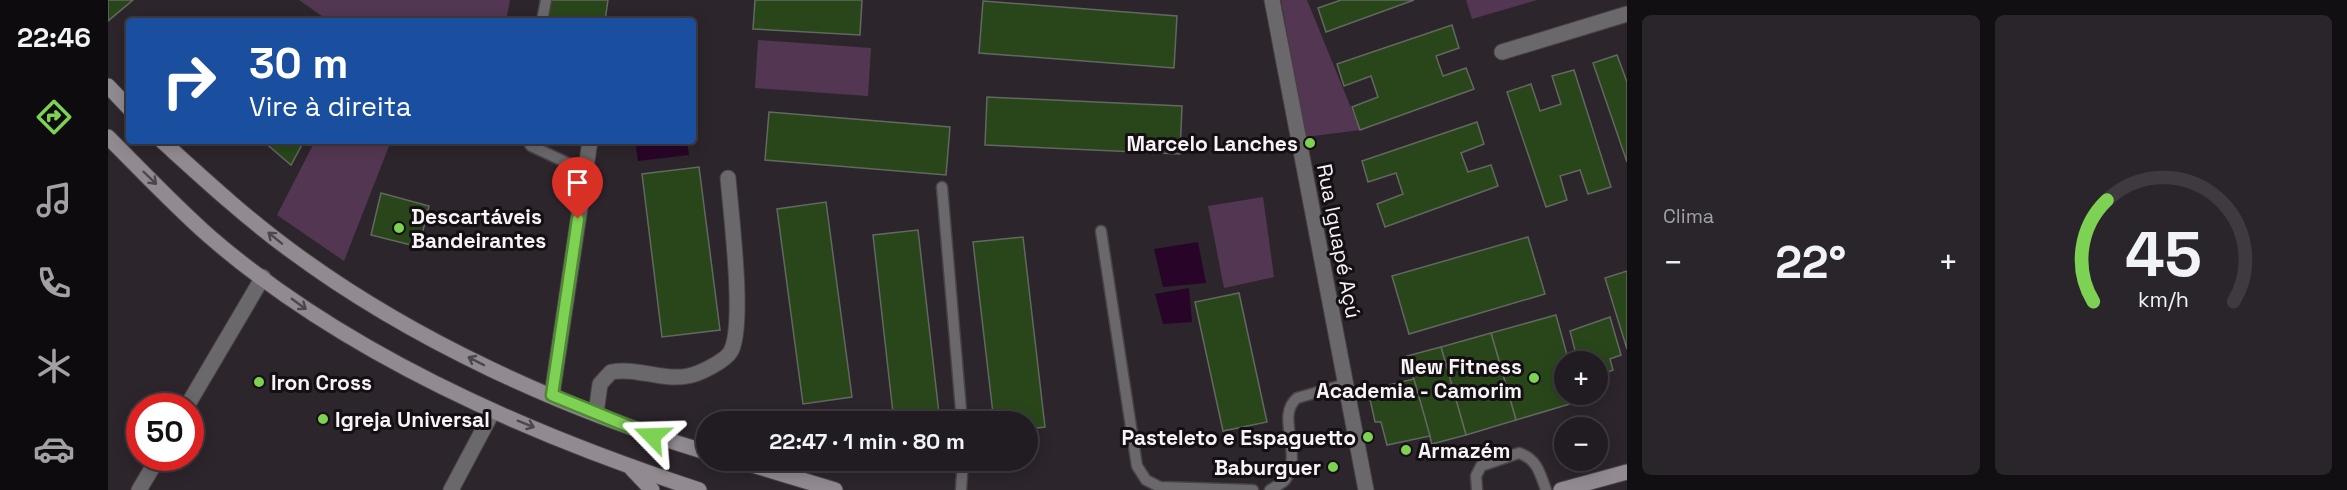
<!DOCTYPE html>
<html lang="pt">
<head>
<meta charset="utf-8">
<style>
  body { margin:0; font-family:"Space Grotesk",sans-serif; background:#29252a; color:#f1f3f6; height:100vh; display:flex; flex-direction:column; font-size:22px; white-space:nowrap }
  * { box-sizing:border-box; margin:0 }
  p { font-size:20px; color:#a2a1a5 }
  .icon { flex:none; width:33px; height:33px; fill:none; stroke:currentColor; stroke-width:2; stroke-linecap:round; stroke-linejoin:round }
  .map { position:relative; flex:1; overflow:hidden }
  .panel { display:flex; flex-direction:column; gap:15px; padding:15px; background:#120f12; width:720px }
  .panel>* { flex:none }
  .top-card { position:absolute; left:18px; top:18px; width:570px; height:126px; border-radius:6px; box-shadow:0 3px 15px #0003,0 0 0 2px #3e3a3f; background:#1a4fa0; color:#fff; overflow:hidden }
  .controls { position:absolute; left:1446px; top:351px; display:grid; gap:12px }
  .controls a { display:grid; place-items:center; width:54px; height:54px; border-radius:50%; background:#211c21; box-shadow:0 3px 15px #0003,0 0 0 2px #3e3a3f; font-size:30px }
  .speed { position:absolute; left:18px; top:393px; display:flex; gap:12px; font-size:30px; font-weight:700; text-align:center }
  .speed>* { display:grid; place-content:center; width:78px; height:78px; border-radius:50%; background:#211c21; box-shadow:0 3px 15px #0003,0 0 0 2px #3e3a3f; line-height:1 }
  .speed .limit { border:9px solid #d22; background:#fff; color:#111 }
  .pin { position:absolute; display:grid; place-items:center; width:51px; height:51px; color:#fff; margin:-62px -26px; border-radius:50% 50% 50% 0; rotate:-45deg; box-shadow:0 0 6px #0007 }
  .pin .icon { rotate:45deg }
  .me { position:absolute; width:66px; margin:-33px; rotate:292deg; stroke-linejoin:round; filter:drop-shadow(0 0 4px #0008) }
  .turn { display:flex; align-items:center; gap:21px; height:126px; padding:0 24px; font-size:27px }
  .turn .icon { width:78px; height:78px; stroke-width:2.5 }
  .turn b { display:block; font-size:42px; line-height:51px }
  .big { font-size:45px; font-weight:700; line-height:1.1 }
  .panel .card { flex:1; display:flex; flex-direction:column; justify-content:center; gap:9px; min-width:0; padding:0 21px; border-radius:9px; background:#29252a }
  .panel .dial { align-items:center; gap:0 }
  .dial svg { height:156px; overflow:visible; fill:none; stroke:#3e3a3f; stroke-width:7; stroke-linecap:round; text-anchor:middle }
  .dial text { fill:#f1f3f6; stroke:none }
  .heat { display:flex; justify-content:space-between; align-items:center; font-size:33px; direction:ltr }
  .panel .tiles { flex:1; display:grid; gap:15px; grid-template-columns:repeat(2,1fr) }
  .trip { position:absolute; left:588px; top:411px; width:342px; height:60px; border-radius:30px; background:#211c21; box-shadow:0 3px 15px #0003,0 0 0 2px #3e3a3f; font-weight:700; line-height:60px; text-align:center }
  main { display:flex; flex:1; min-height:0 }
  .tab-bar { display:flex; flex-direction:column; width:108px; justify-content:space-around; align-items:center; background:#0d0b0d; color:#a2a1a5 }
  .tab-bar .icon { width:42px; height:42px }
  .tab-bar .on { color:#7dd153 }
  .tab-bar b { font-size:27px; color:#f1f3f6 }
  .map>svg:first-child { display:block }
  .green { fill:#533752 }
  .water { fill:#280528 }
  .building { fill:#29461b; stroke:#626860; stroke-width:1.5 }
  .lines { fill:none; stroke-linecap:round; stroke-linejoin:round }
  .lane-casing { stroke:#494248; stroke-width:13 }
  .street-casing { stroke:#494248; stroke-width:17 }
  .secondary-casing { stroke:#494248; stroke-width:17 }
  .lane { stroke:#6b686b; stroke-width:10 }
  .street { stroke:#6b686b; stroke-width:15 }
  .secondary { stroke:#918b91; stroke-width:15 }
  .oneway { stroke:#4c474b }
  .route-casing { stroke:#518836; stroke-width:15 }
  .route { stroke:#7dd153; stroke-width:10 }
  .poi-dot { fill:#7dd153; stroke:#130f12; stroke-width:2 }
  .labels { text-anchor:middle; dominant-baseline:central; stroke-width:6; stroke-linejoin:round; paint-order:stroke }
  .poi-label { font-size:21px; font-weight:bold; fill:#f8f3f7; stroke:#130f12; text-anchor:end }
  .street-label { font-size:21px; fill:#f8f3f7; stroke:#130f12 }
</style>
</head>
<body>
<main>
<nav class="tab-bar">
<b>22:46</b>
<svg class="icon on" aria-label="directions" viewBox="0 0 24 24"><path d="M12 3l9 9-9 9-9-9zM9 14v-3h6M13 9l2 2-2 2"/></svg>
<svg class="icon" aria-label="music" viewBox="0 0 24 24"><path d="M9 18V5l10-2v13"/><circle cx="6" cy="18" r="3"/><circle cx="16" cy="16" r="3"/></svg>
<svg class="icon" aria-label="phone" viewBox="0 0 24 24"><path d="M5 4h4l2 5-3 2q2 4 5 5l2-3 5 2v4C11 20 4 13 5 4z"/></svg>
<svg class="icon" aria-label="climate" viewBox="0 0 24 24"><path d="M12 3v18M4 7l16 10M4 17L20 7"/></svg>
<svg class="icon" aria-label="car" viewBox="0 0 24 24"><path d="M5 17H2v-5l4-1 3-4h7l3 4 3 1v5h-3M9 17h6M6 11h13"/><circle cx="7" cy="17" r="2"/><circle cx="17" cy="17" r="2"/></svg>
</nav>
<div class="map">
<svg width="1519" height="490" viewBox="0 0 1519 490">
  <rect width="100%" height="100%" fill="#2c252c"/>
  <g class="green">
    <polygon points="191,0 402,0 398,21 221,21"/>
    <polygon points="1173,0 1199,0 1252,130 1198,137"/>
    <polygon points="1358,0 1429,0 1364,19"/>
    <polygon points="650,40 763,48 760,96 647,88"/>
    <polygon points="207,141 283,141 236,261 169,215"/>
    <polygon points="1155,197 1166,277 1116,288 1100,206"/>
  </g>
  <g class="water">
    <polygon points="527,141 579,141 581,155 530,161"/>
    <polygon points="1090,242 1098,283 1055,287 1046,249"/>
    <polygon points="1081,288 1084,322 1055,324 1047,294"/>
  </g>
  <g class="building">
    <polygon points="0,0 25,0 0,21"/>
    <polygon points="440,0 500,0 497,21 437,21"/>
    <polygon points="647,0 754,0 752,35 645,29"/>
    <polygon points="1233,0 1306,0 1218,32 1210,8"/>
    <polygon points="875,1 1069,16 1066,68 871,53"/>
    <polygon points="1344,25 1351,48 1328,56 1335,76 1358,68 1366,89 1252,130 1244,107 1270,97 1263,76 1236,86 1229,64"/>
    <polygon points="1509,55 1519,82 1519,162 1485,63"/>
    <polygon points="1466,70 1503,187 1480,194 1472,170 1452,176 1459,200 1438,207 1399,92 1423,84 1432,111 1453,104 1444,76"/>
    <polygon points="879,97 1074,106 1072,154 877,145"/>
    <polygon points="661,112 842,127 838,175 657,160"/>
    <polygon points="1369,122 1376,144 1353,153 1360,172 1383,165 1390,186 1277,227 1269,204 1295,194 1288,173 1260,182 1254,161"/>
    <polygon points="155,141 196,141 183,165"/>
    <polygon points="591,167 612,330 554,337 534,174"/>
    <polygon points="273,193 321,206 311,247 263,235"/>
    <polygon points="718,202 744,397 695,404 669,209"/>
    <polygon points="810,230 832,422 786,422 765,235"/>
    <polygon points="915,237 937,427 920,429 920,422 886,422 865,242"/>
    <polygon points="1420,237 1437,294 1301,334 1284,276"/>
    <polygon points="1519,271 1519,349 1497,278"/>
    <polygon points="1131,293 1159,422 1115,431 1087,302"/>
    <polygon points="1448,315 1461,362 1456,362 1456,394 1470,394 1472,401 1408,420 1383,333"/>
    <polygon points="1502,317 1513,355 1502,359 1505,370 1490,376 1490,362 1470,362 1462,331"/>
    <polygon points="1383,333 1408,420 1358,435 1333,347"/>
    <polygon points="1333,347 1358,435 1324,444 1299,356"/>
    <polygon points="1306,379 1322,436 1279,445 1273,422 1267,422 1260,390"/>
  </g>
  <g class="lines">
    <g class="lane-casing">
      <g id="lane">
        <polyline points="434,21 438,0"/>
        <polyline points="420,141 423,146 477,171"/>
        <polyline points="834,187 854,422"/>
        <polyline points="993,231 1029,466 1038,480 1052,487 1145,490"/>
        <polyline points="853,490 855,460"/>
        <path d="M1162 490C1166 487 1174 484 1177 480 1196 454 1167 416 1189 398L1238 384"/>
        <path d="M1369 490 1368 476 1373 466 1411 453C1429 459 1432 473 1438 490"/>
      </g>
    </g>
    <g class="street-casing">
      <g id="street">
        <polyline points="1164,0 1258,490"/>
        <polyline points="1394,52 1519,14"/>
        <polyline points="444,395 482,141"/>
        <polyline points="79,406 155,277"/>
        <path d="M488 413 492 384 503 372C529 367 553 381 580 376 591 374 618 361 623 351 637 324 623 214 620 178"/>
        <polyline points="31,490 50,458"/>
        <polyline points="343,490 385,411"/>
      </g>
    </g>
    <g class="secondary-casing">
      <g id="secondary">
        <polyline points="0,86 21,108"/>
        <path d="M0 137C33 170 66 205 101 236 238 355 420 434 591 490"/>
        <path d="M54 141C96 179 137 217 182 250 303 340 455 409 598 452"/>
        <polyline points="628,460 727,490"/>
        <polyline points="524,469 544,490"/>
        <polyline points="1453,490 1519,472"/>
      </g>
    </g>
    <use href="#lane" class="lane"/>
    <use href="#street" class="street"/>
    <use href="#secondary" class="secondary"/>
  </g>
  <defs><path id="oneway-shaft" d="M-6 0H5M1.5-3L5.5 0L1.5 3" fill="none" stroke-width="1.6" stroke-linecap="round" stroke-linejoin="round" transform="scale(1.5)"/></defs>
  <g class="oneway">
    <use href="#oneway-shaft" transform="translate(42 178) rotate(44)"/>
    <use href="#oneway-shaft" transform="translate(167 238) rotate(-141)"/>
    <use href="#oneway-shaft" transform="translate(191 304) rotate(36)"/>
    <use href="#oneway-shaft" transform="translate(368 361) rotate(-153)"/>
    <use href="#oneway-shaft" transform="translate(418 424) rotate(22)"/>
  </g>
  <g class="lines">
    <g class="route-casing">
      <polyline id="route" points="470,219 444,395 544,436"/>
    </g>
    <use href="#route" class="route"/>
  </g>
  <g class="poi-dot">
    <circle cx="1202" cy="143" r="6"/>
    <circle cx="291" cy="228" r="6"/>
    <circle cx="1426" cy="378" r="6"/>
    <circle cx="151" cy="382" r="6"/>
    <circle cx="215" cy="419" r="6"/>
    <circle cx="1260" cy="437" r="6"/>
    <circle cx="1298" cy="450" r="6"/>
    <circle cx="1225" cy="467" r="6"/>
  </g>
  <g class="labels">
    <g class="poi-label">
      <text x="1190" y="143">Marcelo Lanches</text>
      <text x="303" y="216" text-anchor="start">Descartáveis<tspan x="303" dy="24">Bandeirantes</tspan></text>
      <text x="1414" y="366">New Fitness<tspan x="1414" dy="24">Academia - Camorim</tspan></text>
      <text x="163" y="382" text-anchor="start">Iron Cross</text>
      <text x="227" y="419" text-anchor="start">Igreja Universal</text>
      <text x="1248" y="437">Pasteleto e Espaguetto</text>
      <text x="1310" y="450" text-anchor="start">Armazém</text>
      <text x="1213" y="467">Baburguer</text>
    </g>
    <g class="street-label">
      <text transform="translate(1231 241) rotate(79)">Rua Iguapé Açú</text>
    </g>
  </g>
</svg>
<div class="controls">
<a>+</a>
<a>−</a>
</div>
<div class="speed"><div class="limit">50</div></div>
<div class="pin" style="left:470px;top:219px;background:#d93025"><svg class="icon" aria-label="arrive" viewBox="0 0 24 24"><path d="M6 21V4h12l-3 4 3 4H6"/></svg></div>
<svg class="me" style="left:544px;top:436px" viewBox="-20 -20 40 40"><path d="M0-17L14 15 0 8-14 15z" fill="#7dd153" stroke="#fff" stroke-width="4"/></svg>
<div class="trip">22:47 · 1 min · 80 m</div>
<div class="top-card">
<div class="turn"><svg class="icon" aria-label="right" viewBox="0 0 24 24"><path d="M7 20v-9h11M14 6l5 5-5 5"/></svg><div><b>30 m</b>Vire à direita</div></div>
</div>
</div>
<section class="panel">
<div class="tiles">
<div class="card"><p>Clima</p>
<div class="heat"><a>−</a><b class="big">22°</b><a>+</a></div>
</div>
<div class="card dial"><svg viewBox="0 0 100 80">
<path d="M14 69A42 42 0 1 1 86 69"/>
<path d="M14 69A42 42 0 0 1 21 17" stroke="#7dd153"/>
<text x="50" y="56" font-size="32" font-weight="700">45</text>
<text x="50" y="72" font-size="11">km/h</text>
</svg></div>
</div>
</section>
</main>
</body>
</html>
